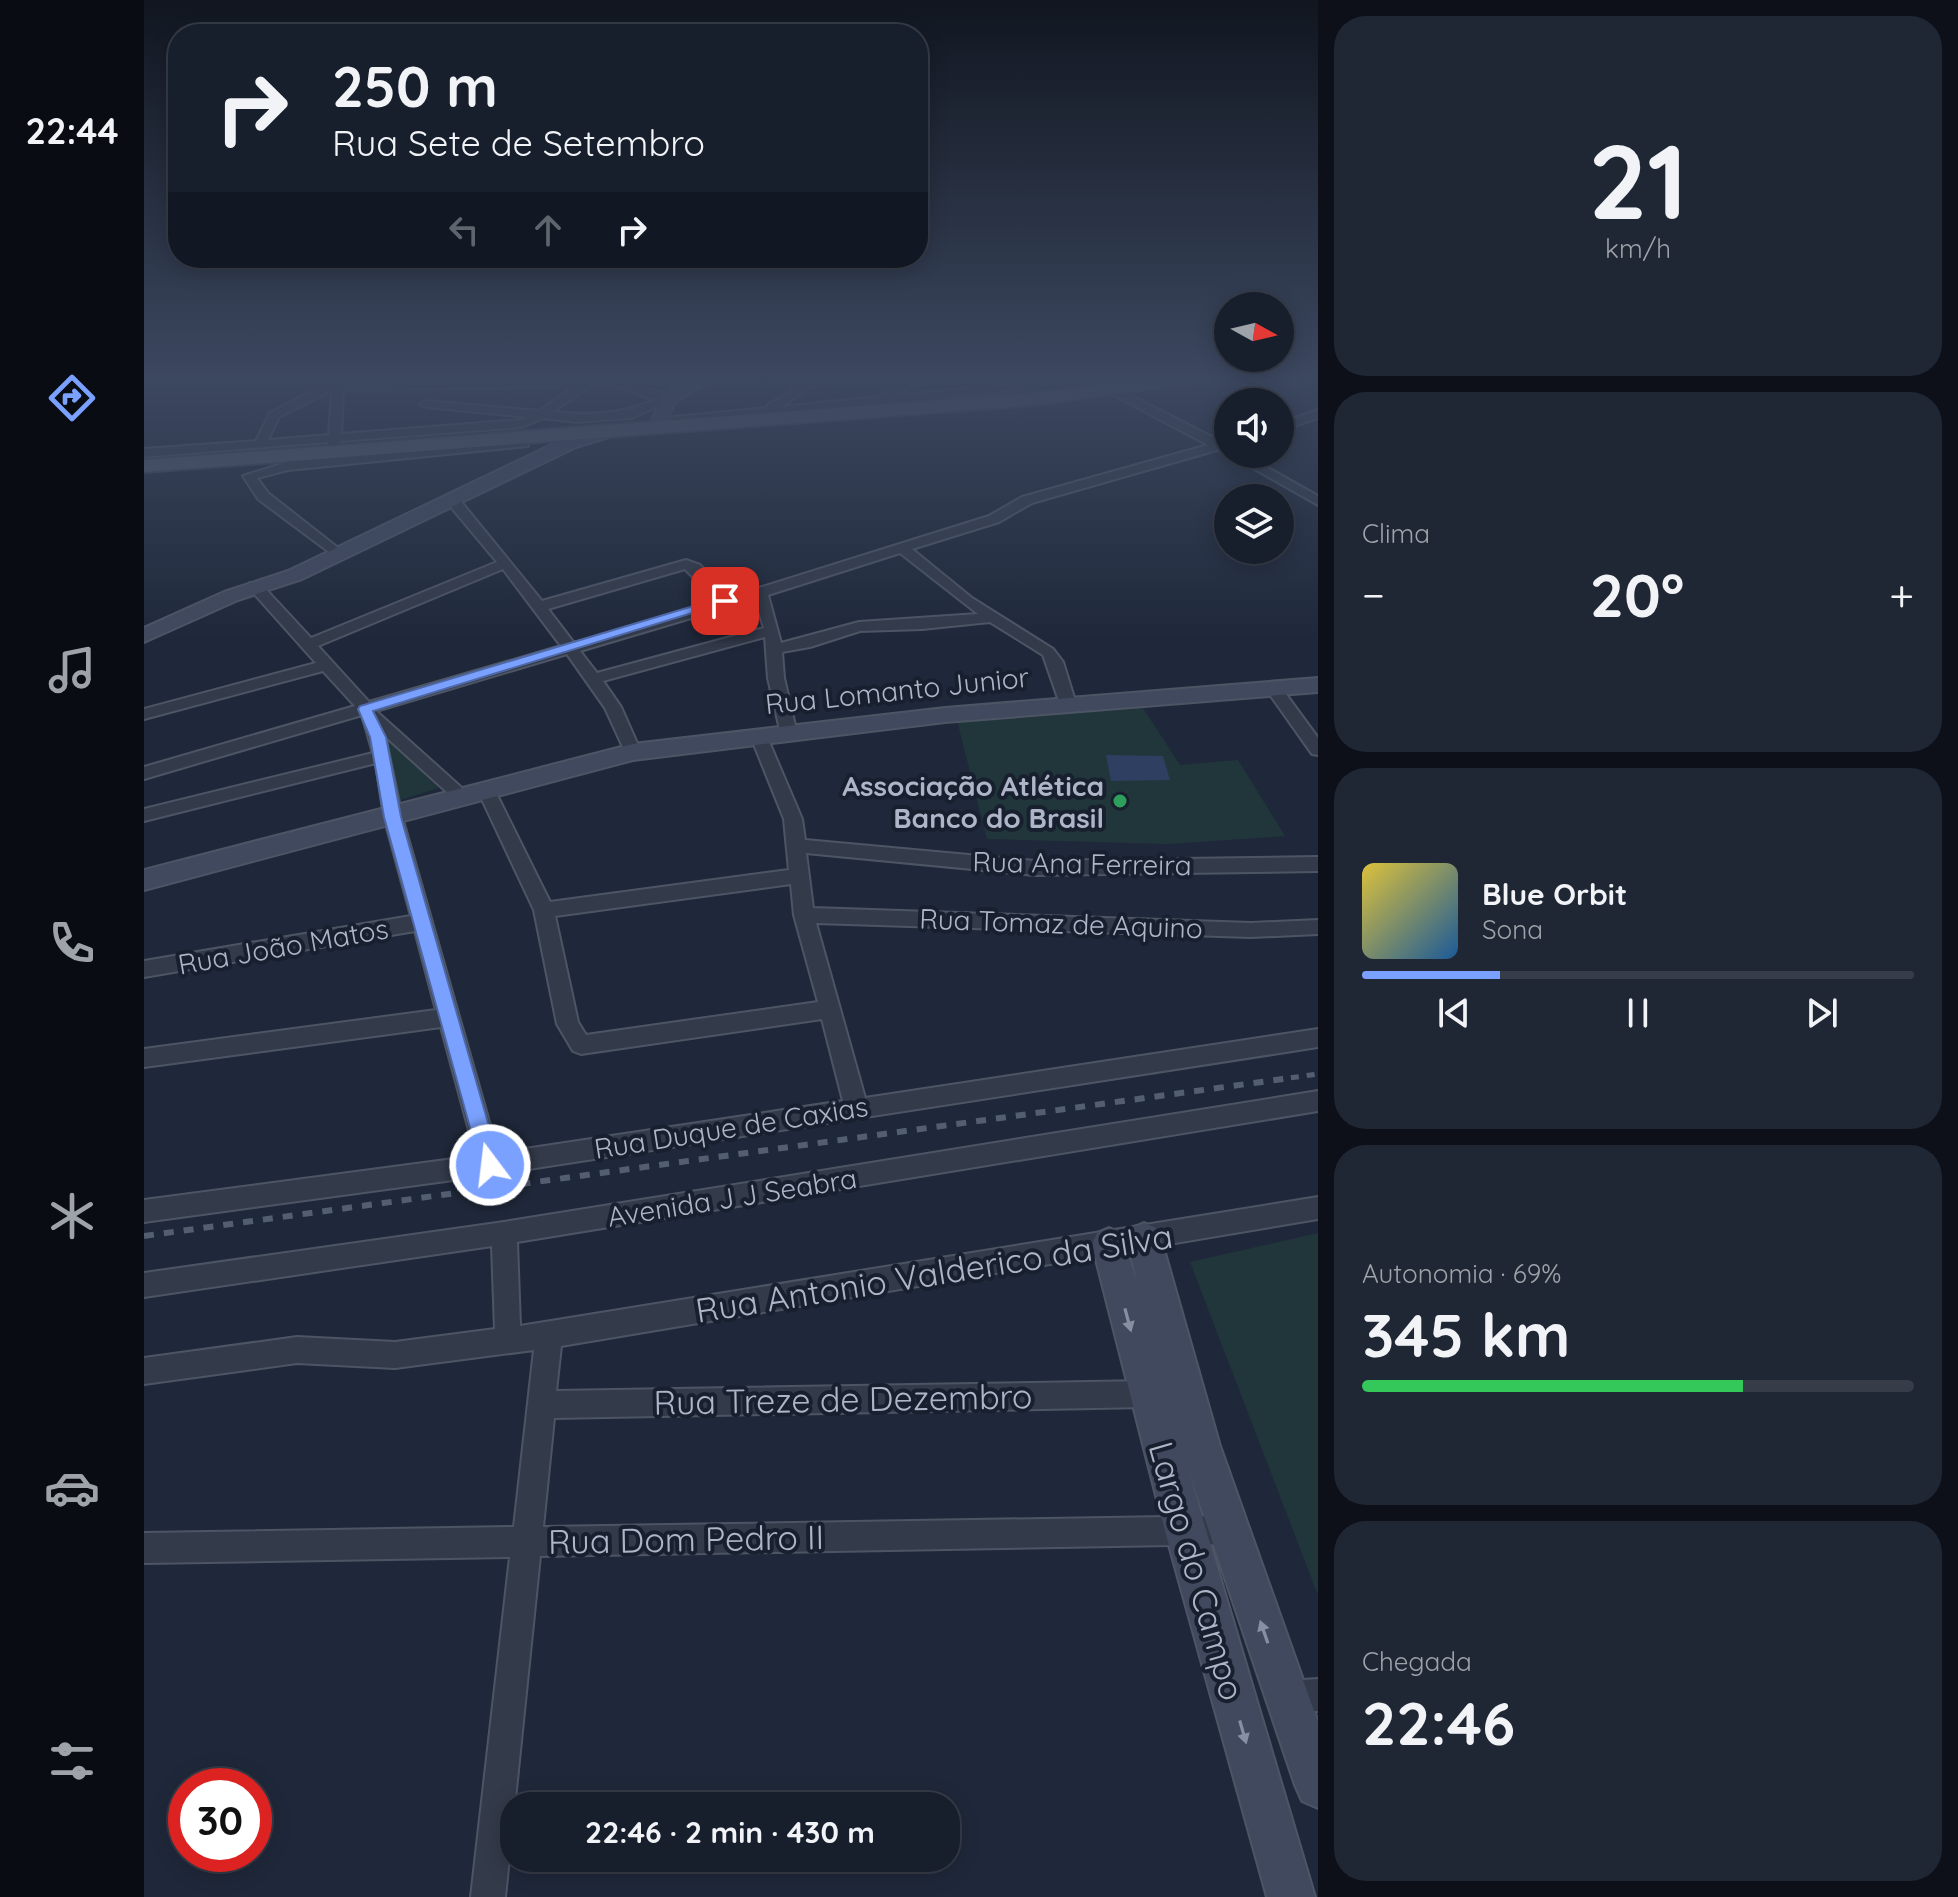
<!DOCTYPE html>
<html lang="pt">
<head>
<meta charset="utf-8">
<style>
  body { margin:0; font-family:Quicksand,sans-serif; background:#202734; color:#f1f3f6; height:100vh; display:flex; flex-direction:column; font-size:30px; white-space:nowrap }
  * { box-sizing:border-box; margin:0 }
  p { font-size:26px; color:#9ea2a9 }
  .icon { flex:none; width:44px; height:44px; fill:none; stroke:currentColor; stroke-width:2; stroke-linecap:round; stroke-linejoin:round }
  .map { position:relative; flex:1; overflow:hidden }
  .drawer { display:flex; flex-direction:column; gap:16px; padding:16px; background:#0d1018; width:640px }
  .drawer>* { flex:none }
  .banner { position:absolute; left:24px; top:24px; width:760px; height:244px; border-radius:32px; box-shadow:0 4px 20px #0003,0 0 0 2px #363c48; background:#171e2c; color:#f1f3f6; overflow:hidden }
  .needle { width:52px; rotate:98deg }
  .buttons { position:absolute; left:1070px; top:292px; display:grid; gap:16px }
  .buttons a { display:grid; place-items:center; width:80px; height:80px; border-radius:50%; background:#171e2c; box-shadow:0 4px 20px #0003,0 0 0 2px #363c48; font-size:40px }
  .speed { position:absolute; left:24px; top:1768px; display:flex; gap:16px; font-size:40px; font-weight:700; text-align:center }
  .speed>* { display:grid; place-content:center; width:104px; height:104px; border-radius:50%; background:#171e2c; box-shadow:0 4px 20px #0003,0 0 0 2px #363c48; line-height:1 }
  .speed .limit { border:12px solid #d22; background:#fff; color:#111 }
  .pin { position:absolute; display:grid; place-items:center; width:68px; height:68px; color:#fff; margin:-34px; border-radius:16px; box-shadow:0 4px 12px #0006 }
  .me { position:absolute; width:88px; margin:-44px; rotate:345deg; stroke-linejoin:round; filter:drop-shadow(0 0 6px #0008) }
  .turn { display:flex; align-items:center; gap:28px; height:168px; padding:0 32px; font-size:36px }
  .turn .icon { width:104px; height:104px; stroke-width:2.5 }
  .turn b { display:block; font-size:56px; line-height:68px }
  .lanes { display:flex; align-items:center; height:76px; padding:0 32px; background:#0003; justify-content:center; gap:40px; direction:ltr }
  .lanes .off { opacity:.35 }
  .big { font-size:60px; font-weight:800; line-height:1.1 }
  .drawer .tile { flex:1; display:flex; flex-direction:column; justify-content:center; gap:12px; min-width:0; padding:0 28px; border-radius:32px; background:#202734 }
  .drawer .dial { align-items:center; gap:0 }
  .dial b { font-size:104px; line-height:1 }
  .song { display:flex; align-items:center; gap:24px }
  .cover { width:96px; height:96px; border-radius:12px; background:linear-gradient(135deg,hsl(50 70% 55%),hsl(210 70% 35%)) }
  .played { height:8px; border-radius:4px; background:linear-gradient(90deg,#7aa1ff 25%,#363c48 25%) }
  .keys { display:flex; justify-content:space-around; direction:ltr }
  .heat { display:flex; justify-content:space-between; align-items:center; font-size:44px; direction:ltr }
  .charge { height:12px; border-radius:6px; background:linear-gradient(90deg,#34c759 69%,#363c48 0) }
  .trip { position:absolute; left:356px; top:1792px; width:460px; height:80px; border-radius:32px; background:#171e2c; box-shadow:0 4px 20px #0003,0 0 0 2px #363c48; font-weight:800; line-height:80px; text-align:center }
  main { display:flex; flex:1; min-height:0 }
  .menu { display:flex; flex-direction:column; width:144px; justify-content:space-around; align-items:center; background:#090c12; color:#9ea2a9 }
  .menu .icon { width:56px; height:56px }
  .menu .current { color:#7aa1ff }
  .menu b { font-size:36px; color:#f1f3f6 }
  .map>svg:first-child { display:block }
  .green { fill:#21363b }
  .water { fill:#2f3f61 }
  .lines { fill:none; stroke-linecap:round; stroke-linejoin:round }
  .street-casing { stroke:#4d5565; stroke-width:4 }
  .secondary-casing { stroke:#4d5565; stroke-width:4 }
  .primary-casing { stroke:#3c4454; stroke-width:4 }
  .street { fill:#333a4a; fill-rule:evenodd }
  .secondary { fill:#41495e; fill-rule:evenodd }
  .primary { fill:#51596b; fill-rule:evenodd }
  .rail-far1 { stroke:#545e72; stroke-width:5; stroke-dasharray:8 8; stroke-linecap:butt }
  .rail { stroke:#545e72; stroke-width:6; stroke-dasharray:10 10; stroke-linecap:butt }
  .oneway { fill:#878fa2 }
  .route { fill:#7aa1ff; stroke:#4f69a6; stroke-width:2 }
  .leisure-dot { fill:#2e9e5b; stroke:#18202f; stroke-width:3 }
  .labels { text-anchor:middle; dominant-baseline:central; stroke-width:8; stroke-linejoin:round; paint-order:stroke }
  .street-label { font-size:28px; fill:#adb5c7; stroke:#18202f }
  .poi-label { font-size:28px; font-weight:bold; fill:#adb5c7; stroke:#18202f; text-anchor:end }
  .near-street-label { font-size:34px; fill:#adb5c7; stroke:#18202f }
</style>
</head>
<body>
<main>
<nav class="menu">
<b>22:44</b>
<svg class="icon current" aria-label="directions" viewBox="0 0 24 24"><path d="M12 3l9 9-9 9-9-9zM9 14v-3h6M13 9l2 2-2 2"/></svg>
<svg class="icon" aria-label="music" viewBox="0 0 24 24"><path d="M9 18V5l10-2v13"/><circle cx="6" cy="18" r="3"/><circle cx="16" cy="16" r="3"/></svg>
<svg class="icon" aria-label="phone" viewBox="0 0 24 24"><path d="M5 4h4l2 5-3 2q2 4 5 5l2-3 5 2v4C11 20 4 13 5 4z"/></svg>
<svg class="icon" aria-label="climate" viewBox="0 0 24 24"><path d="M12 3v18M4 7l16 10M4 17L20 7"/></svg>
<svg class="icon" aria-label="car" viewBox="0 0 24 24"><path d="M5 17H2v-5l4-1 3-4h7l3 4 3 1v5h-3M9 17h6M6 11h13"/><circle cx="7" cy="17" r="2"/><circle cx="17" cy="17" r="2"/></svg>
<svg class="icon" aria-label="filters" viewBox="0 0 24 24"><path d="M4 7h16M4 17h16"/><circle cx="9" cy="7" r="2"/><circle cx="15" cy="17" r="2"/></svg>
</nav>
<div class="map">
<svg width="1174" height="1897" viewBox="0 0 1174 1897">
  <rect width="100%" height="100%" fill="#1f283a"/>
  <g class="green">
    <polygon points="993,699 1036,765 1094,760 1141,836 1024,844 843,839 813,720"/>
    <polygon points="241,737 295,788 256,800"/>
    <polygon points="1174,1233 1174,1595 1046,1262"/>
  </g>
  <polygon class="water" points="962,755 1019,756 1026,780 967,781"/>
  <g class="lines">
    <g class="street-casing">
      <g id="street">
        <path d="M451 376H465L532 398 488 418 432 422 399 418 378 427 196 441V447L190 451 184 447V442L0 457V449L112 441 126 413 195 377 201 380 198 384 429 381 452 378ZM466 384 511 400C478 414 444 416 408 412L448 385ZM430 387 395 411 282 401 276 404 282 407 384 417 376 420 197 434 199 390ZM188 390 185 435 124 440 135 417Z"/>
        <polygon points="672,376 685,376 636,407 736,397 737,394 771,376 785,376 750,396 873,384 879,387 873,390 530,425 524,421 530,417 623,408 624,405"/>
        <path d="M964 388H972L1076 441 1084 439V452L1073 450 888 503 855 522 768 549 828 598 909 649 919 662 932 704 930 708 924 709 916 704 899 655 846 622 778 629 716 631 666 647 638 652 640 678 653 734 645 739 637 734 624 678 621 637 459 681 477 707 497 752 489 758 483 756 461 708 423 654 232 711 329 798 320 804 314 802 241 736 258 817 354 1153 699 1101 678 1019 437 1054 429 1051 413 1024 390 910 335 793 344 787 350 789 406 902 645 870 640 819 607 737 615 732 623 737 658 819 661 840 891 861 1174 857V871L891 875 662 853 669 908 1107 923 1174 920V934L1107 937 672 923 721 1098 1174 1029V1047L346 1175 0 1222V1200L332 1156 297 1027 0 1067V1049L292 1010 271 931 0 977V961L267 916 240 817 232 763 0 821V809L229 753 218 715 0 779V767L211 706 179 671 0 719V709L172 663 106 589V583H116L167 638 353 562 302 501 309 497 314 498 398 601 542 560 556 565 586 597 845 516 878 497 1064 445 964 392ZM756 553 834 614 715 622 637 643 624 595ZM359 569 417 646 225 702 174 646ZM541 569 573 601 430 643 404 609ZM611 599 620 628 453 673 436 651ZM647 884 650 915 674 1002 442 1035 434 1022 411 916Z"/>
        <polygon points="1174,410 1174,418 1136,431 1136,423"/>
        <polygon points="380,439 384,440 384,446 144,470 113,478 124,493 198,551 198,557 193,558 114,499 99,476 144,462"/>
        <polygon points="1084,454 1099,454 1174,496 1174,505"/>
        <polygon points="1130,684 1136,686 1174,738 1174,755 1168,754 1122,689"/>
        <polygon points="1174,1091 1174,1111 373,1242 376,1326 1174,1197 1174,1219 417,1346 412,1391 1003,1381 1013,1384 1016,1394 1013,1404 1003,1407 410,1418 399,1527 1084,1516 1094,1520 1098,1530 1094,1540 1084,1544 396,1556 361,1897 327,1897 366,1557 0,1563 0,1533 370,1527 390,1350 251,1368 153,1363 0,1384 0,1358 153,1337 251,1342 351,1329 348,1246 0,1297 0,1273 360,1222"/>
        <polygon points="1174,1679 1174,1711 1143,1713 1132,1708 1127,1697 1132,1686 1143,1681"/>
      </g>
    </g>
    <g class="secondary-casing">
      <g id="secondary">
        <polygon points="556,376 575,376 531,402 519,431 507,431 505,427 518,396"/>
        <polygon points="465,426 473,431 471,435 432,447 158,579 94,600 0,642 0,628 80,592 144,571 420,439"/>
        <polygon points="1174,678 1174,692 801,722 489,760 0,890 0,870 489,744 801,708"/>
        <polygon points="1000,1223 1012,1228 1017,1239 1076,1446 1174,1722 1174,1808 1158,1801 1151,1785 1044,1469 1171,1897 1123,1897 1021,1531 948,1244 953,1233 965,1228 977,1233 993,1282 983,1239 988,1228"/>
      </g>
    </g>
    <g class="primary-casing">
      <polygon id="primary" points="1027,376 1074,376 1065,381 890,405 0,472 0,460 890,393"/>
    </g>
    <use href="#street" class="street"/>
    <use href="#secondary" class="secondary"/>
    <use href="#primary" class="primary"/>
    <polyline class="rail-far1" points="1131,1080 1174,1074"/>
    <polyline class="rail" points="0,1236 1146,1078"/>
  </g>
  <defs><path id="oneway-solid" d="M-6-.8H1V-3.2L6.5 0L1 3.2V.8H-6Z" transform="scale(2)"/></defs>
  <g class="oneway">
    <use href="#oneway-solid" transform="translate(984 1320) rotate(75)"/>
    <use href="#oneway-solid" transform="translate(1120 1632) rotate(-109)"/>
    <use href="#oneway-solid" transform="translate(1099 1732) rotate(74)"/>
  </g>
  <linearGradient id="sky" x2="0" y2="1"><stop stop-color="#111620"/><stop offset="0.59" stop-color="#3c4860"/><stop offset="1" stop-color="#3c4860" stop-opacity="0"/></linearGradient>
  <rect width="1174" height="641" fill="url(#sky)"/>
  <polygon class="route" points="576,598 587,601 229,711 242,737 257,817 356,1165 353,1171 346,1174 338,1171 240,817 226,737 214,709 216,706"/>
  <circle class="leisure-dot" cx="976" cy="801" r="8"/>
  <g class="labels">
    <g class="street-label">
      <text transform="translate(753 690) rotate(-6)">Rua Lomanto Junior</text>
      <text transform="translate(938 863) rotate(1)">Rua Ana Ferreira</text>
      <text transform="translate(917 923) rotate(2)">Rua Tomaz de Aquino</text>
      <text transform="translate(139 946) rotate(-10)">Rua João Matos</text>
      <text transform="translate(587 1127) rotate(-9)">Rua Duque de Caxias</text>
      <text transform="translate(588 1197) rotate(-9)">Avenida J J Seabra</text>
    </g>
    <g class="poi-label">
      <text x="960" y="785">Associação Atlética<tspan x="960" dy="32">Banco do Brasil</tspan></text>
    </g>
    <g class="near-street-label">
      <text transform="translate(790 1273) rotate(-9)">Rua Antonio Valderico da Silva</text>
      <text transform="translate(699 1399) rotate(-1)">Rua Treze de Dezembro</text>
      <text transform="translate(542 1539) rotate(-1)">Rua Dom Pedro II</text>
      <text transform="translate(1053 1571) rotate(74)">Largo do Campo</text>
    </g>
  </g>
</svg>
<div class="buttons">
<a><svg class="needle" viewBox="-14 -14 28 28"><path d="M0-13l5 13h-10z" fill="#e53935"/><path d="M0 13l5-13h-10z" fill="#9ea2a9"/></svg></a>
<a><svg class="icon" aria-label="sound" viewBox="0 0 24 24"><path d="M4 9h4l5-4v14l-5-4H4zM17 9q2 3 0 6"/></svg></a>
<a><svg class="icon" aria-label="layers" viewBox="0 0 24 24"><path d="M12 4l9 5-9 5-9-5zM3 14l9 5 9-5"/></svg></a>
</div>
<div class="speed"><div class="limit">30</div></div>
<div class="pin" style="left:581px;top:601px;background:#d93025"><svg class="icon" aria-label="arrive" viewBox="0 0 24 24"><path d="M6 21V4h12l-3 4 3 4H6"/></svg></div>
<svg class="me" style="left:346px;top:1165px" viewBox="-20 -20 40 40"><circle r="17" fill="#7aa1ff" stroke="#fff" stroke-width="3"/><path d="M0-11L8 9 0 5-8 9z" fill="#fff"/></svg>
<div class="trip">22:46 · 2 min · 430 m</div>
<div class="banner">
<div class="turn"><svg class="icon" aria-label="right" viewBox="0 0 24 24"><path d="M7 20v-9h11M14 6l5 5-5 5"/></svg><div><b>250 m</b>Rua Sete de Setembro</div></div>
<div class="lanes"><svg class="icon off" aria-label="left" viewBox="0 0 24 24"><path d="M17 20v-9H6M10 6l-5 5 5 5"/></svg><svg class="icon off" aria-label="ahead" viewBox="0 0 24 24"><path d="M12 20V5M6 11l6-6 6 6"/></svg><svg class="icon" aria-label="right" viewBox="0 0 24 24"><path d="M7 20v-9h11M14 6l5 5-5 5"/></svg></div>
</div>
</div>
<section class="drawer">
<div class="tile dial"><b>21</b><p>km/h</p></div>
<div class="tile"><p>Clima</p>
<div class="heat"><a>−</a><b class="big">20°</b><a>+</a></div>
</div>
<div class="tile">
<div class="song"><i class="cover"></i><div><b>Blue Orbit</b><p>Sona</p></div></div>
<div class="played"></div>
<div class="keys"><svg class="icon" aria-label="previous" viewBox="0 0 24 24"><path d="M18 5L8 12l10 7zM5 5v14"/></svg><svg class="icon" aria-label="pause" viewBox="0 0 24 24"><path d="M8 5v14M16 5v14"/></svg><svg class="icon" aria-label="next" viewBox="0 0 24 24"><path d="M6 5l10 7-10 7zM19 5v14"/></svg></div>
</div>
<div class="tile"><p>Autonomia · 69%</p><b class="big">345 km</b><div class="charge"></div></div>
<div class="tile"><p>Chegada</p><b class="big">22:46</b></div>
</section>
</main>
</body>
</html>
